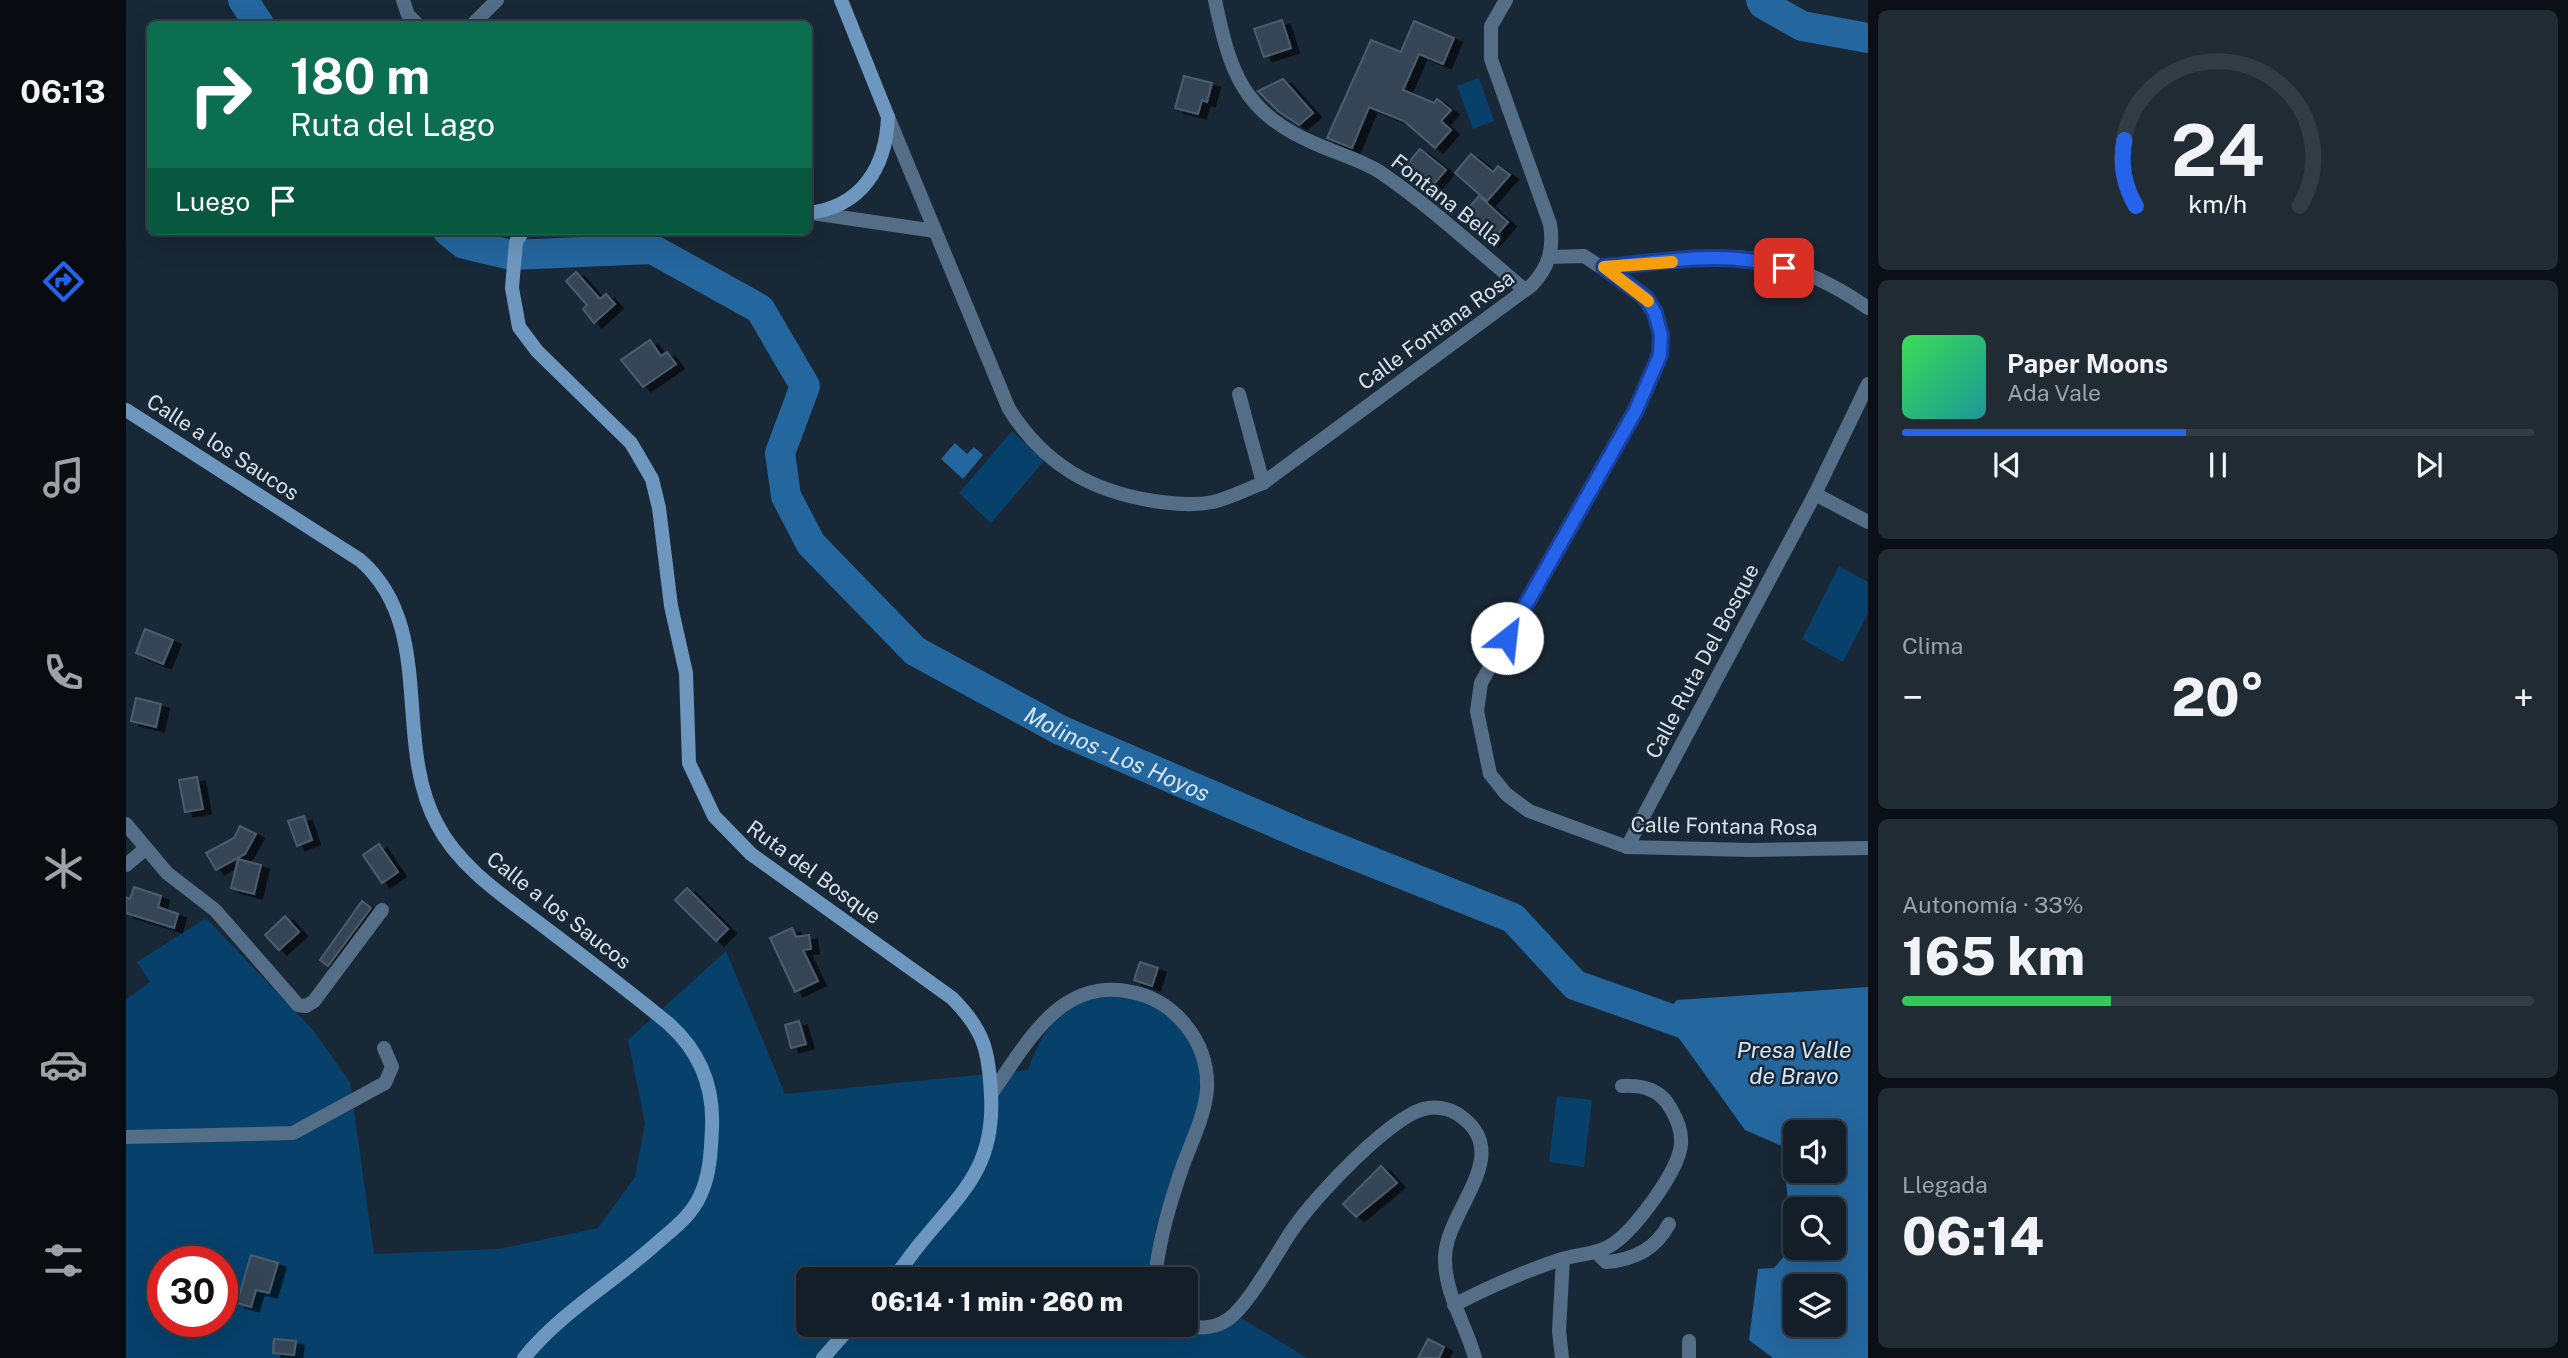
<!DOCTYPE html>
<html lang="es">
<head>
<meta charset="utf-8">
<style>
  body { margin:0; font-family:"Public Sans",sans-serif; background:#202b34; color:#f1f3f6; height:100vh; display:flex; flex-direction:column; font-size:26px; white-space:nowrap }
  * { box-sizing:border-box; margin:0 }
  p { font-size:23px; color:#9da2a8 }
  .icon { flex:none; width:38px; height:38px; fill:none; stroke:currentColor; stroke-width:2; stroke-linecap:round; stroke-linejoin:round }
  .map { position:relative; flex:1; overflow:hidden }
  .side { display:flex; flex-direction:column; gap:10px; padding:10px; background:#0a1016; width:700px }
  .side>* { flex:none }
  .guide { position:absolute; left:21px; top:21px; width:665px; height:214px; border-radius:10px; box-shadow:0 7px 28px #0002,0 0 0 2px #323c45; background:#0b6e4f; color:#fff; overflow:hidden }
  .tools { position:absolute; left:1657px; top:1120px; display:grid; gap:14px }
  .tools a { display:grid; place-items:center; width:63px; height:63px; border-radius:10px; background:#131e28; box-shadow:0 7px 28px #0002,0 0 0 2px #323c45; font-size:35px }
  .speed { position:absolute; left:21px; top:1246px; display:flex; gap:14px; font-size:35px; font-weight:700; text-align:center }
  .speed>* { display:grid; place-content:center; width:91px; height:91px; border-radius:50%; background:#131e28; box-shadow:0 7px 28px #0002,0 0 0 2px #323c45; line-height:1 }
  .speed .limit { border:10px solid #d22; background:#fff; color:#111 }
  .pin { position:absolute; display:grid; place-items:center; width:60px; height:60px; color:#fff; margin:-30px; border-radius:14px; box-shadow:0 4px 10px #0006 }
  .me { position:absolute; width:77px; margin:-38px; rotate:29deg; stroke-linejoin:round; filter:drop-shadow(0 0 5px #0008) }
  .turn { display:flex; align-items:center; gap:24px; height:147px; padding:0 28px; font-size:32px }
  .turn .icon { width:91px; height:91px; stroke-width:2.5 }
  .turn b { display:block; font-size:49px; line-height:60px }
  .then { display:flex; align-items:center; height:66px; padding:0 28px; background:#0003; gap:14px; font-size:26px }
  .big { font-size:52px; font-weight:800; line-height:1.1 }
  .side .tile { flex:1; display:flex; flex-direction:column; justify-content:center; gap:10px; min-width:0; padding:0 24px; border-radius:10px; background:#202b34 }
  .side .dial { align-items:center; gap:0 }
  .dial svg { height:182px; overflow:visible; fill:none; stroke:#323c45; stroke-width:7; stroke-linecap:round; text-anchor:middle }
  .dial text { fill:#f1f3f6; stroke:none }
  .song { display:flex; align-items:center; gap:21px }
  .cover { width:84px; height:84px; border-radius:10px; background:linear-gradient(135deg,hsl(130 70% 55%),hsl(180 70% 35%)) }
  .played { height:7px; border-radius:4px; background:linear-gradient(90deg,#2563eb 45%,#323c45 45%) }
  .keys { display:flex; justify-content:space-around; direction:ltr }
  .heat { display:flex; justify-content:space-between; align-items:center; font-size:38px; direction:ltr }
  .charge { height:10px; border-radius:5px; background:linear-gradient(90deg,#34c759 33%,#323c45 0) }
  .trip { position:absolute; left:670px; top:1267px; width:402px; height:70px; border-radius:10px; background:#131e28; box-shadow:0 7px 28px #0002,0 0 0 2px #323c45; font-weight:800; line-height:70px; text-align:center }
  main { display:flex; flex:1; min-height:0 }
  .menu { display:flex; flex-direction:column; width:126px; justify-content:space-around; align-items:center; background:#080c10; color:#9da2a8 }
  .menu .icon { width:49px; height:49px }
  .menu .current { color:#2563eb }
  .menu b { font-size:32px; color:#f1f3f6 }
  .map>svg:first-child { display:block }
  .green { fill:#07406b; fill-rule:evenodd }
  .water { fill:#24669e; fill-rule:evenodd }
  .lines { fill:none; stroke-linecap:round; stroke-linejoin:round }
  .river { stroke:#24669e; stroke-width:30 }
  .building { fill:#354554; stroke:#4c5d6d; stroke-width:2; filter:url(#shadow) }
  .street { stroke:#546e87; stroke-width:14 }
  .secondary { stroke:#6d97bf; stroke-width:14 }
  .route-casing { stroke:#184099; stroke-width:18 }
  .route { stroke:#2563eb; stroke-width:12 }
  .slow { stroke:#f59e0b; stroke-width:12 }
  .labels { text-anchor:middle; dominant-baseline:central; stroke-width:5; stroke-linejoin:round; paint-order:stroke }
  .street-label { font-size:21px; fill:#d8e1ea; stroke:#192836 }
  .water-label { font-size:23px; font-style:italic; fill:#d6e7f7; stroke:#192836 }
</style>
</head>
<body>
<main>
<nav class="menu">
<b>06:13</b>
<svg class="icon current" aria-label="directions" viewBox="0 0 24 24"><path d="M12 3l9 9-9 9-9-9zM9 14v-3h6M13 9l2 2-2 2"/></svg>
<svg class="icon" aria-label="music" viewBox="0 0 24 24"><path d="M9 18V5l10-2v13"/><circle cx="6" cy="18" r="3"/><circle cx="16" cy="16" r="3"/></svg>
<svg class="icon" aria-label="phone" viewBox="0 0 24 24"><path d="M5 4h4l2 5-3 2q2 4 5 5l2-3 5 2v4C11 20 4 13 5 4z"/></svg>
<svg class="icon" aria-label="climate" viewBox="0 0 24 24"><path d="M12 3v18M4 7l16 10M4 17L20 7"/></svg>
<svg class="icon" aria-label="car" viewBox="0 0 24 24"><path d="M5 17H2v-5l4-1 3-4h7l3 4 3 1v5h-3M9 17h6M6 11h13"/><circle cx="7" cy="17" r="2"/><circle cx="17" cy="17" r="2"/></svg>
<svg class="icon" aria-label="filters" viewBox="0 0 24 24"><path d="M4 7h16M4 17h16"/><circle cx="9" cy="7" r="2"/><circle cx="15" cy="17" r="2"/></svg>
</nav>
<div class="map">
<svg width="1742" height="1358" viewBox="0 0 1742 1358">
  <defs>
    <filter id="shadow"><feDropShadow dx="8" dy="4.5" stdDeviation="0" flood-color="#0009"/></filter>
  </defs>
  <rect width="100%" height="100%" fill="#192836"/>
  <g class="green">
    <polygon points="1353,78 1368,121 1347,129 1331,86"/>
    <polygon points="886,431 918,461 865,523 833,493"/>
    <polygon points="1713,566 1742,582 1742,613 1717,662 1676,639"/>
    <path d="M80 918 187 1030 224 1082 248 1254 372 1249 472 1228 509 1177 519 1123 502 1040 600 951 659 1094 902 1070C914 1035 932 1005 971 998 998 993 1020 1000 1041 1016 1114 1073 1045 1163 1029 1232 1026 1247 1025 1264 1024 1279H682V1325H1048C1068 1337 1097 1333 1115 1318L1181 1358H0V1000L24 982 11 962ZM37 1262H96V1321H37Z"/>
    <polygon points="1431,1096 1466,1100 1458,1167 1423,1162"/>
  </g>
  <g class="water">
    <polygon points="829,443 841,454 848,447 857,455 837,479 815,459"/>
    <path d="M1742 987V1358H1647L1623 1340 1632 1269 1648 1268 1667 1246 1656 1146 1619 1130 1537 1016 1551 1000ZM1670 1132H1708V1171H1670ZM1670 1209H1708V1248H1670ZM1670 1286H1708V1325H1670Z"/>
  </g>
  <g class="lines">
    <g class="river">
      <polyline points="117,0 133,24"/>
      <polyline points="1635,0 1637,4 1676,26 1742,38"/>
      <path id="s1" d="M322 231 338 244 385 255 526 249 634 309 679 386 654 453 660 496 685 544 789 651 934 730 1178 835 1387 918 1449 985 1573 1029"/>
    </g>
  </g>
  <g class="building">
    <polygon points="1156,20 1165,48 1138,57 1128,29"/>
    <polygon points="1288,21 1328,38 1317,64 1293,54 1277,90 1308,103 1311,99 1325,110 1315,121 1325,130 1309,148 1278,121 1243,107 1226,148 1201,138 1245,40 1275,52"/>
    <polygon points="1058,76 1086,83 1081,102 1076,100 1072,114 1049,108"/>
    <polygon points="1157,79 1187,113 1173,125 1152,111 1132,91"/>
    <polygon points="1294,149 1320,170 1302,191 1277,169"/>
    <polygon points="1345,154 1367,172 1372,166 1384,175 1361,201 1329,173"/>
    <polygon points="1353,196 1382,222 1365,242 1335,217"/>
    <polygon points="450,272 474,299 480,294 489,304 468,323 457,309 461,305 440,281"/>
    <polygon points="524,340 535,356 541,352 550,364 517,387 495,360"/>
    <polygon points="19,629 47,640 37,664 10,653"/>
    <polygon points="10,698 35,704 30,727 5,721"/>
    <polygon points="71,777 77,809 59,812 53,780"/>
    <polygon points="178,816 186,840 171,846 162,821"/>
    <polygon points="114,826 130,834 119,854 90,870 80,853 108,838"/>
    <polygon points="253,844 272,872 256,883 237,855"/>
    <polygon points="112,859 135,865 128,894 105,888"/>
    <polygon points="8,887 35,896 32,907 52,914 48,928 0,913 0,897 4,899"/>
    <polygon points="561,888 602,929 590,941 549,900"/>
    <polygon points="236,901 245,908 202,966 194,960"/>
    <polygon points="159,916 173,932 153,950 139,935"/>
    <polygon points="666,928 670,937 683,935 685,949 677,950 692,981 669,992 644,938"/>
    <polygon points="1014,962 1032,968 1026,986 1008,980"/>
    <polygon points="673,1021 680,1044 665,1048 659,1025"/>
    <polygon points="1255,1166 1271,1183 1230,1217 1217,1204"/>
    <polygon points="125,1255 152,1263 143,1293 130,1290 125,1307 111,1303"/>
    <polygon points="148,1339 170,1341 168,1355 147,1353"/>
    <polygon points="1302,1339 1318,1347 1313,1358 1292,1358"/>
  </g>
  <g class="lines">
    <g class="street">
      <polyline points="277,0 282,15 291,24"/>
      <path d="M1089 0C1104 73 1117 113 1190 144 1210 153 1235 160 1254 172 1304 206 1352 251 1399 290"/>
      <polyline points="347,24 371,0"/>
      <path d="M762 117 883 409C918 464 964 491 1028 501 1048 504 1067 506 1087 502 1104 498 1121 489 1137 483L1406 285C1423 267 1428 248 1424 224L1365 59V26L1380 0"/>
      <polyline points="686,213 809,231"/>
      <polyline points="1424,257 1458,256 1520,297 1529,313 1535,335 1534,355 1510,410 1355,683 1351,711 1364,774 1380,794 1403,811 1501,847 1625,850 1742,848"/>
      <path d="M1478 267C1527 263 1581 252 1629 259 1667 264 1711 286 1742 308"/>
      <polyline points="1113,394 1137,483"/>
      <polyline points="1689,494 1742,522"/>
      <polyline points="0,824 41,873 89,910 172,1005 180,1006 188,1001 256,910"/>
      <polyline points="1501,847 1689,494 1742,384"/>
      <polyline points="0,865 18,850"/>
      <path d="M865 1094C899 1047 931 980 1000 991 1048 998 1083 1041 1081 1089 1079 1115 1066 1141 1057 1165 1044 1203 1033 1239 1029 1279"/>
      <polyline points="0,1137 167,1133 259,1083 266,1067 258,1048"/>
      <path d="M1470 1252 1480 1262C1507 1260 1530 1249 1543 1224"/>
      <path d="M1328 1305C1363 1287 1399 1271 1436 1259 1453 1254 1472 1254 1487 1244 1509 1229 1553 1171 1555 1144 1556 1132 1551 1119 1545 1109 1535 1089 1516 1085 1496 1086"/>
      <path d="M1060 1325C1074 1329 1089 1328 1101 1320 1123 1306 1152 1250 1169 1226 1190 1196 1267 1113 1302 1108 1314 1106 1328 1110 1337 1118 1387 1156 1320 1211 1319 1257 1318 1293 1340 1324 1349 1358"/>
      <polyline points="1436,1358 1433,1331 1437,1259"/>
      <polyline points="1563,1358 1563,1341"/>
    </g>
    <g class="secondary">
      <path d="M682 213C736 207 760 167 762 117L715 0"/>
      <path d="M397 231 390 242 386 288 393 327 411 351 505 443 526 479 533 508 545 606 560 673 563 763 588 816 625 854 826 998C858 1030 863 1051 865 1095 869 1168 835 1193 793 1245 784 1256 776 1268 767 1279"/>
      <path d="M0 410 234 560C311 627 266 741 311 824 334 869 382 899 421 929 462 960 503 991 543 1024 574 1052 588 1087 586 1128 585 1151 584 1175 574 1196 565 1216 547 1229 531 1243 488 1282 434 1313 398 1358"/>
      <polyline points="697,1358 726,1325"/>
    </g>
  </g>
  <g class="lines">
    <g class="route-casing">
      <path id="route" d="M1381 638 1510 410 1534 355 1535 335 1529 313 1520 298 1478 267C1537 262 1601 249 1658 268"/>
    </g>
    <use href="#route" class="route"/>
    <polyline class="slow" points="1522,301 1478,267 1546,262"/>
  </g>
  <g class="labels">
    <g class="street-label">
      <text transform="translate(1321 200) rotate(38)">Fontana Bella</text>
      <text transform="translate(1310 330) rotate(-36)">Calle Fontana Rosa</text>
      <text transform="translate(97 447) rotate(33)">Calle a los Saucos</text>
      <text transform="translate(1576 661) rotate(-62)">Calle Ruta Del Bosque</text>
      <text transform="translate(1598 826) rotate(1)">Calle Fontana Rosa</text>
      <text transform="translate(688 872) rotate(36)">Ruta del Bosque</text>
      <text transform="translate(433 910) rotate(38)">Calle a los Saucos</text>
    </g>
    <g class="water-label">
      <text stroke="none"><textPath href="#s1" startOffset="968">Molinos - Los Hoyos</textPath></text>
      <text x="1668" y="1049">Presa Valle<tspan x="1668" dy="26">de Bravo</tspan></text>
    </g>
  </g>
</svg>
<div class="tools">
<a><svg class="icon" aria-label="sound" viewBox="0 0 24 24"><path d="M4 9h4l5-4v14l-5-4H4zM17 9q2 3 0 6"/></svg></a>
<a><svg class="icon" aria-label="search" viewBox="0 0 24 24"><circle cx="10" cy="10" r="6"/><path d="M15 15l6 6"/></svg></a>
<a><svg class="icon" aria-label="layers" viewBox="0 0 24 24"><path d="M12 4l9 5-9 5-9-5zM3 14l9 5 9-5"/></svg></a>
</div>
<div class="speed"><div class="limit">30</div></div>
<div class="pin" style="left:1658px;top:268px;background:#d93025"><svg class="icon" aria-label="arrive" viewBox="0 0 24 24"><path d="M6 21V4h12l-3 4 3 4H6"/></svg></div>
<svg class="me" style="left:1381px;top:638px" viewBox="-20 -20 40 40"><circle r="19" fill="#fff"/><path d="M0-13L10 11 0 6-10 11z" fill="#2563eb"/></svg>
<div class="trip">06:14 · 1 min · 260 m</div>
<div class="guide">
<div class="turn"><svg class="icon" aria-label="right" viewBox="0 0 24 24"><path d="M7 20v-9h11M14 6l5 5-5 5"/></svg><div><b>180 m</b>Ruta del Lago</div></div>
<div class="then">Luego<svg class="icon" aria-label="arrive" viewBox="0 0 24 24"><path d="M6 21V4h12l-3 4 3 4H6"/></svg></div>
</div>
</div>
<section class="side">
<div class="tile dial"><svg viewBox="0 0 100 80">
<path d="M14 69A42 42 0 1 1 86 69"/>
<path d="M14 69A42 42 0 0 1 9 40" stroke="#2563eb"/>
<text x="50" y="56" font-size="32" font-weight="700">24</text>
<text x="50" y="72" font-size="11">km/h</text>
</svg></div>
<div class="tile">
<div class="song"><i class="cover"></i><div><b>Paper Moons</b><p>Ada Vale</p></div></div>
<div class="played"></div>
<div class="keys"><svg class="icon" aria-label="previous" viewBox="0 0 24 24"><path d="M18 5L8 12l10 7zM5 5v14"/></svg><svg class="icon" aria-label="pause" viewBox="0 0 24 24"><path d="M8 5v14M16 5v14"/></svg><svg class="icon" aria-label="next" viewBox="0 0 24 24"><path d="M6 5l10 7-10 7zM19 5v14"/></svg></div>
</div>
<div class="tile"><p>Clima</p>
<div class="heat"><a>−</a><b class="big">20°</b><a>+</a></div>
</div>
<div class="tile"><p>Autonomía · 33%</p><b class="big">165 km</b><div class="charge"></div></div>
<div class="tile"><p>Llegada</p><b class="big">06:14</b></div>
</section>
</main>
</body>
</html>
